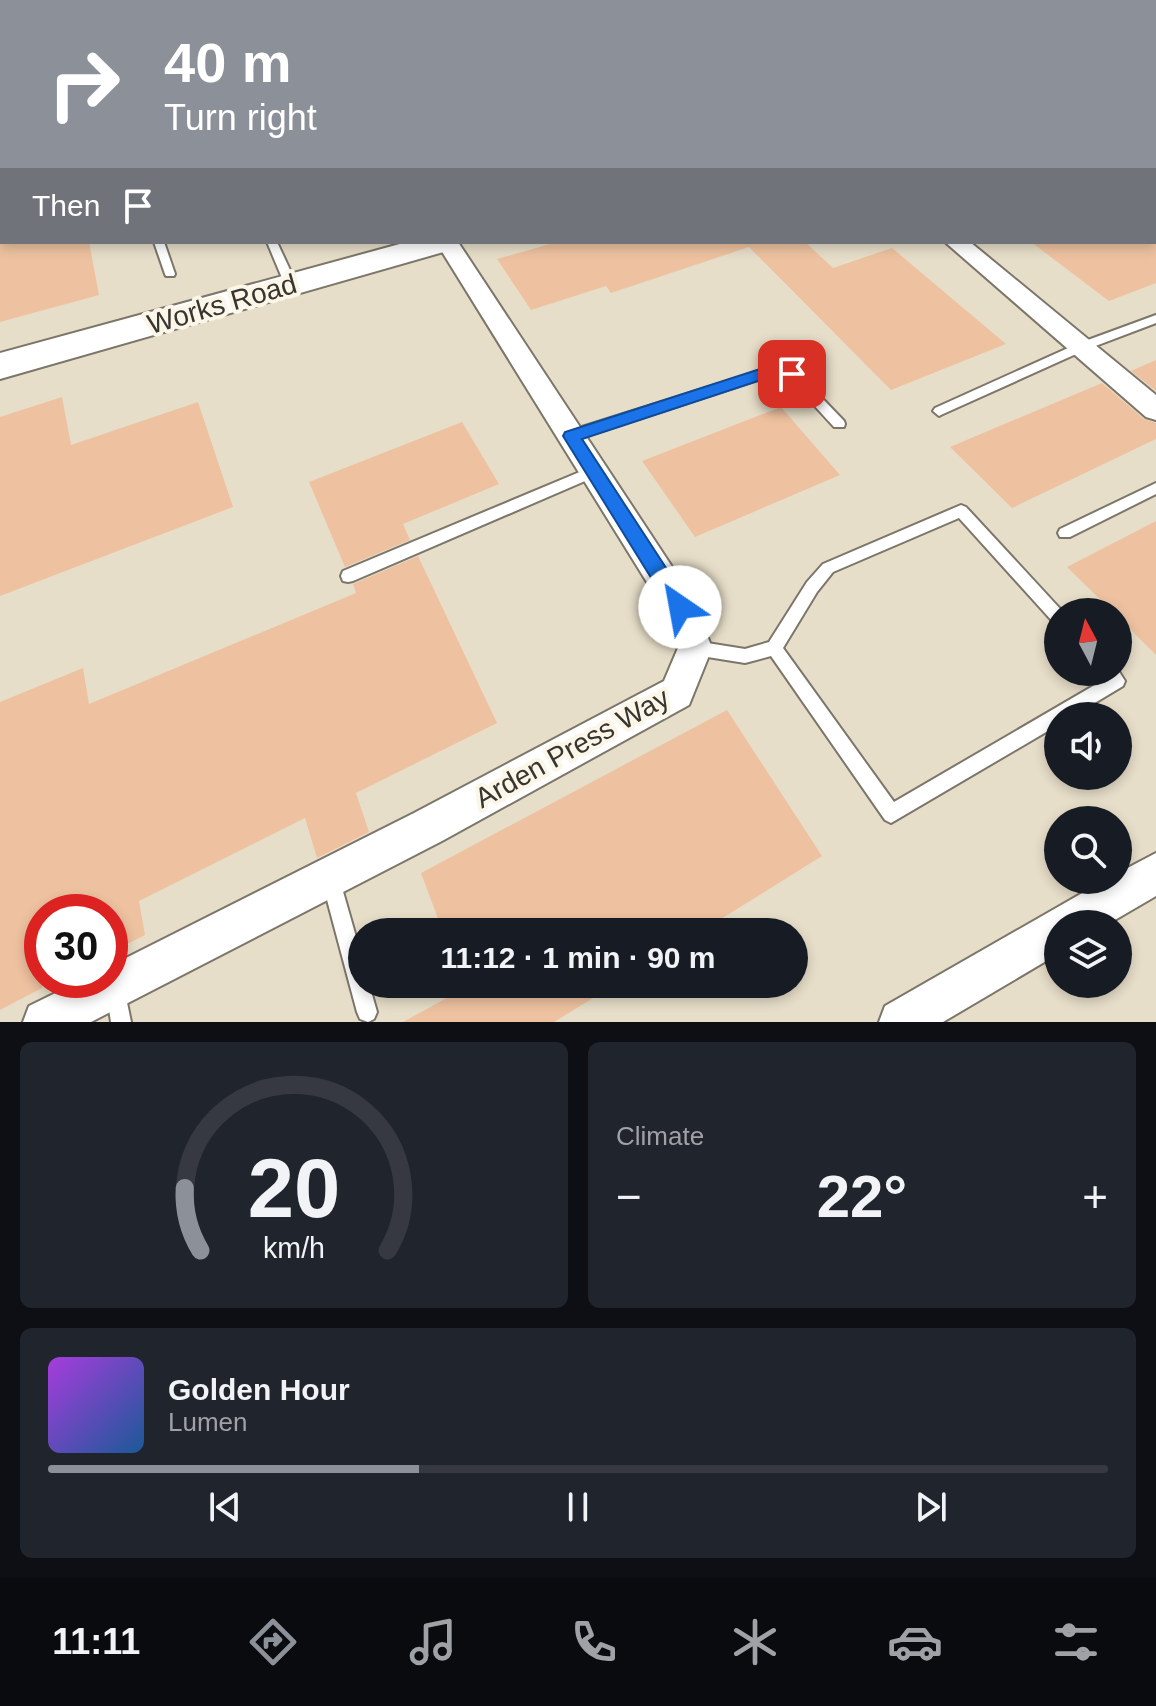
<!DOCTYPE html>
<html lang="en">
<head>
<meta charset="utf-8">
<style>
  body { margin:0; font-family:Arial,sans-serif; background:#20242c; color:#f1f3f6; height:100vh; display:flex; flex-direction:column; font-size:30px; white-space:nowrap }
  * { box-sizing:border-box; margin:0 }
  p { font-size:26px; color:#9ea1a6 }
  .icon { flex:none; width:44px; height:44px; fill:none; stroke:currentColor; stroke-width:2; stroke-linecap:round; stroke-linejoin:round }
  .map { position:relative; height:1022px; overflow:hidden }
  .side { display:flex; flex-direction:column; gap:20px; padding:20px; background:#0d0f14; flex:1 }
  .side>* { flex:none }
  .banner { position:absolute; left:0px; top:0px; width:1156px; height:244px; box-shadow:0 4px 12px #0003; background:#8c9099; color:#fff; overflow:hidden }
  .needle { width:52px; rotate:353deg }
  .tools { position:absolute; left:1044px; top:598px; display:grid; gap:16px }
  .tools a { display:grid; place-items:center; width:88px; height:88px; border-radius:50%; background:#171b24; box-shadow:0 4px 12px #0003; font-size:40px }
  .speed { position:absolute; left:24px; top:894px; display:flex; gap:16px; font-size:40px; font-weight:700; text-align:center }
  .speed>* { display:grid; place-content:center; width:104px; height:104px; border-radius:50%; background:#171b24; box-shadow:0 4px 12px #0003; line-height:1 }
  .speed .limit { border:12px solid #d22; background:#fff; color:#111 }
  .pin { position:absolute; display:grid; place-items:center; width:68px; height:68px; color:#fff; margin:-34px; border-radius:16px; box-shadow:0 4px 12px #0006 }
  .me { position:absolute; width:88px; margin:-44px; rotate:327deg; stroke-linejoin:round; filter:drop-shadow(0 0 6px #0008) }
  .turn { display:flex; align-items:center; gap:28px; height:168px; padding:0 32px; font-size:36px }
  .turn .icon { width:104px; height:104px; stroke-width:2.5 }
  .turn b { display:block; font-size:56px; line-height:68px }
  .then { display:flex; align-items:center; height:76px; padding:0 32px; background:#0003; gap:16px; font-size:30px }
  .big { font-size:60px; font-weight:600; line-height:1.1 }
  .side .tile { flex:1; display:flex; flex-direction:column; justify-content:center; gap:12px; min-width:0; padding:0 28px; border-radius:12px; background:#20242c }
  .side .dial { align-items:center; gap:0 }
  .dial svg { height:208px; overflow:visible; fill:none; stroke:#363941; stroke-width:7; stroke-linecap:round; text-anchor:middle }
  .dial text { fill:#f1f3f6; stroke:none }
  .song { display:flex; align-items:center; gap:24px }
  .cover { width:96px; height:96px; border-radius:12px; background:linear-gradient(135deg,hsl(280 70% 55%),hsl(210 70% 35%)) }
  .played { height:8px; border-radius:4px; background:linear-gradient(90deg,#8c9099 35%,#363941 35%) }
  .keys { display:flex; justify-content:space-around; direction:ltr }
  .heat { display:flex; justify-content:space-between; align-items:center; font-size:44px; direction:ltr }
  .side .tiles { flex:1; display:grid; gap:20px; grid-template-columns:1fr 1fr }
  .tile:last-child { grid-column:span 2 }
  .trip { position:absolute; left:348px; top:918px; width:460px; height:80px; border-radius:40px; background:#171b24; box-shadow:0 4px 12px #0003; font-weight:600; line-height:80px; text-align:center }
  .tabs { display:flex; height:128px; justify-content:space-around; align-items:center; background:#090b0e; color:#9ea1a6 }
  .tabs .icon { width:56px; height:56px }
  .tabs .on { color:#8c9099 }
  .tabs b { font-size:36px; color:#f1f3f6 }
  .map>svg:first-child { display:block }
  .built { fill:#e7dec9; fill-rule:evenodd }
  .building { fill:#eec2a0 }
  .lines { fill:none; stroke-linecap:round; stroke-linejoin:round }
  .lane-casing { stroke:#7c766a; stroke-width:4 }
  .street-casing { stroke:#7c766a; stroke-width:4 }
  .secondary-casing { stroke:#7c766a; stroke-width:4 }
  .lane { fill:#fff; fill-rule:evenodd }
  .street { fill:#fff; fill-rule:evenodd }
  .secondary { fill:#fff; fill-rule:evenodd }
  .rail-casing { stroke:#706d65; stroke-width:6 }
  .rail { stroke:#fcf6e8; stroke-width:4; stroke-dasharray:11; stroke-linecap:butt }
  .route { fill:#1a73e8; stroke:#114b97; stroke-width:2 }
  .labels { text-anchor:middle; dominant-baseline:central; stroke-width:8; stroke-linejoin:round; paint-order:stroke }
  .street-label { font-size:28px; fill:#373530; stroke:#fcf6e8 }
</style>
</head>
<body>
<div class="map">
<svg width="1156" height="1022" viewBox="0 0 1156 1022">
  <rect width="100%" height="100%" fill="#efe9db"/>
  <path class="built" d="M0 0H475L2 2V242H1154V2H664L1156 0V1022H0ZM1058 612H1118V672H1058ZM1058 716H1118V776H1058ZM1058 820H1118V880H1058ZM42 912H110V980H42ZM1058 924H1118V984H1058ZM362 932H794V984H362Z"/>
  <g class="building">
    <polygon points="0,242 89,242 99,295 0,322"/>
    <polygon points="557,242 805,242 833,268 892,248 1006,344 891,390 749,247 611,293 606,286 531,310 497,259"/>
    <polygon points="1031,242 1156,242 1156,283 1109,301"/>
    <polygon points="1156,360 1156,391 1131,371"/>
    <polygon points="1102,383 1144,419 1156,423 1156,439 1012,508 950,447"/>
    <polygon points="62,397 71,445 198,402 233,507 0,596 0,417"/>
    <polygon points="781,407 840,475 695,537 642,461"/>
    <polygon points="462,422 499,484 403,524 410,540 345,567 309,482"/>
    <polygon points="1156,521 1156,655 1118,617 1118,612 1113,612 1067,567"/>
    <polygon points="418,556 497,723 356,793 369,832 317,858 305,818 139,901 145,935 110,953 110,912 42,912 42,988 0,1010 0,702 83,668 89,704 356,593 353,584"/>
    <polygon points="727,710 822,856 700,932 443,932 421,873"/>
    <polygon points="461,984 616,984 554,1022 403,1022 463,989"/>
  </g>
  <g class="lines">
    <g class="lane-casing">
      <g id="lane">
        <polygon points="860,0 869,0 871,2 862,2"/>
        <polygon points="965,0 974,0 976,2 967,2"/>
        <polygon points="999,0 1009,0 1011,2 1001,2"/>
        <polygon points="1154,6 1156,6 1154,11"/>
        <polygon points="1156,191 1156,197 1154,198 1154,192"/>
        <polygon points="154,242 164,242 175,274 174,276 166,276 165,274"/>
        <polygon points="267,242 277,242 297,285 295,288 287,288 285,285"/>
        <polygon points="1156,315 1156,323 1085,350 943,414 939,416 933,411 935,408 1077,344"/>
        <polygon points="792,370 796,371 844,421 845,424 844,427 834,427 789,378 760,379 571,441 564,436 566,432 760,371"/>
        <polygon points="594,466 599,467 601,471 599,475 353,581 348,582 343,581 341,576 343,571"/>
        <polygon points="1156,483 1156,494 1070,537 1060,537 1058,533 1060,529"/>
        <polygon points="961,505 966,507 1063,612 1058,612 1058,624 1053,622 959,518 833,572 817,592 783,648 894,802 1105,679 1101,672 1118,670 1125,681 1123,686 1073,716 1058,716 1058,725 891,823 885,820 771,656 745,663 695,655 689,653 687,648 689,643 695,641 745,649 769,642 807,582 823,564"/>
        <polygon points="331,872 338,874 362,958 362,984 369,984 377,1012 374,1019 368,1022 360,1019 357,1012 322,881 324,874"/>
        <polygon points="116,980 123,983 131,1022 111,1022 106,990 109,983"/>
      </g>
    </g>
    <g class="street-casing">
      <g id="street">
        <polygon points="746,0 763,0 765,2 748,2"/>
        <polygon points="436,242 458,242 692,597 712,648 689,705 442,841 91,1022 23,1022 29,1006 82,980 110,980 110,966 414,813 664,681 678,648 666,613"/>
        <polygon points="945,242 970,242 1156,395 1156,420 1146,417"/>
        <polygon points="1156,853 1156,896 1108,924 1058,924 1058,954 943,1022 879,1022 885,1006 1105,880 1118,880 1118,873"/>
      </g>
    </g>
    <g class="secondary-casing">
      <g id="secondary">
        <polygon points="1154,34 1156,34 1154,49"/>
        <polygon points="407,242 459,242 454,249 0,379 0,353"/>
      </g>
    </g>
    <use href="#lane" class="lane"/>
    <use href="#street" class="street"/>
    <use href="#secondary" class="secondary"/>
    <g class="rail-casing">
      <polyline id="rail" points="429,2 437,0"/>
    </g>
    <use href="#rail" class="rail"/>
  </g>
  <polygon class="route" points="792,368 800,374 798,378 761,380 582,439 687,600 690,607 687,613 673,613 563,436 565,432 760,369"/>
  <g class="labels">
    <g class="street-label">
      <text transform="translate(222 304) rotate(-16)">Works Road</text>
      <text transform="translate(572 748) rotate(-29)">Arden Press Way</text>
    </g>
  </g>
</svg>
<div class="tools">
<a><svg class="needle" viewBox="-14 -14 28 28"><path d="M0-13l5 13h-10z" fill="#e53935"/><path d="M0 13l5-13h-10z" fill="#9ea1a6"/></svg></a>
<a><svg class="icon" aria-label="sound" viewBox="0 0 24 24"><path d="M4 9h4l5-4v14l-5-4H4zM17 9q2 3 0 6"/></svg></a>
<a><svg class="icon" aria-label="search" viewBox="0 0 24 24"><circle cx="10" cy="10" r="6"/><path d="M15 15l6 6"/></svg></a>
<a><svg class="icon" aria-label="layers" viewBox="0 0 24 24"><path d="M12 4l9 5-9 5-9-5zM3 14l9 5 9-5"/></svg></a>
</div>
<div class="speed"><div class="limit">30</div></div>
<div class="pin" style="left:792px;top:374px;background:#d93025"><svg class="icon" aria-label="arrive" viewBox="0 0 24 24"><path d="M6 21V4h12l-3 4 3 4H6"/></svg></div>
<svg class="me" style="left:680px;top:607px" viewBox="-20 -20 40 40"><circle r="19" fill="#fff"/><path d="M0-13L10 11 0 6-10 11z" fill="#1a73e8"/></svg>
<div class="trip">11:12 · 1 min · 90 m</div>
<div class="banner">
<div class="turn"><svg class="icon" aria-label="right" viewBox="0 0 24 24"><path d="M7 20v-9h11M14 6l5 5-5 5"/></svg><div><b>40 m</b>Turn right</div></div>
<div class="then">Then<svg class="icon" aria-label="arrive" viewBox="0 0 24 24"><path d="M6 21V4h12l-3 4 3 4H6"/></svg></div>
</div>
</div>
<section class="side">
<div class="tiles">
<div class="tile dial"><svg viewBox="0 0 100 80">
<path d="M14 69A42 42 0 1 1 86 69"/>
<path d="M14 69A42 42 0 0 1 8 45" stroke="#8c9099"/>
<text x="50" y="56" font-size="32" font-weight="700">20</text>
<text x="50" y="72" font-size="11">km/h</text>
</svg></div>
<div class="tile"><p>Climate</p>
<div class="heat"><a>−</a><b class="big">22°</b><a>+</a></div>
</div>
<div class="tile">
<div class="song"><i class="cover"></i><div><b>Golden Hour</b><p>Lumen</p></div></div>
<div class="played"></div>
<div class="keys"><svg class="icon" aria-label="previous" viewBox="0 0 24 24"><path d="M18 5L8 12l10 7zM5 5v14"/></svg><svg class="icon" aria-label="pause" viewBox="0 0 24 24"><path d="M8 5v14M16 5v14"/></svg><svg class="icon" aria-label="next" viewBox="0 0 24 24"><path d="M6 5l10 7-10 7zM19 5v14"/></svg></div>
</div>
</div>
</section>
<nav class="tabs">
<b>11:11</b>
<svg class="icon on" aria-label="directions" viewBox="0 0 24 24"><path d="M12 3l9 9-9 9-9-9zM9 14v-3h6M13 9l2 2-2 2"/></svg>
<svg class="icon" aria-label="music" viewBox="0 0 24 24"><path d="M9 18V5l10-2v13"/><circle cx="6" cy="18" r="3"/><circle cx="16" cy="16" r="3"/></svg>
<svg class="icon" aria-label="phone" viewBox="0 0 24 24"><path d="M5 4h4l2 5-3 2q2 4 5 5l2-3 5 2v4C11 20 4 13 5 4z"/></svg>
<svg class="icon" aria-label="climate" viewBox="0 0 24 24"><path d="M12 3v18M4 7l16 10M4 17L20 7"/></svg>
<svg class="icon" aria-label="car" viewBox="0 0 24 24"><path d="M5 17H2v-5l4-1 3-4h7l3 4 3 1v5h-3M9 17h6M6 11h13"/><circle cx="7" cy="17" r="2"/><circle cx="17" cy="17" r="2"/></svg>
<svg class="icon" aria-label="filters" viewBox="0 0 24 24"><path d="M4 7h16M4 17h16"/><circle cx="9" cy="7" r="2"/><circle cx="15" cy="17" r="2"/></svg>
</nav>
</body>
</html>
